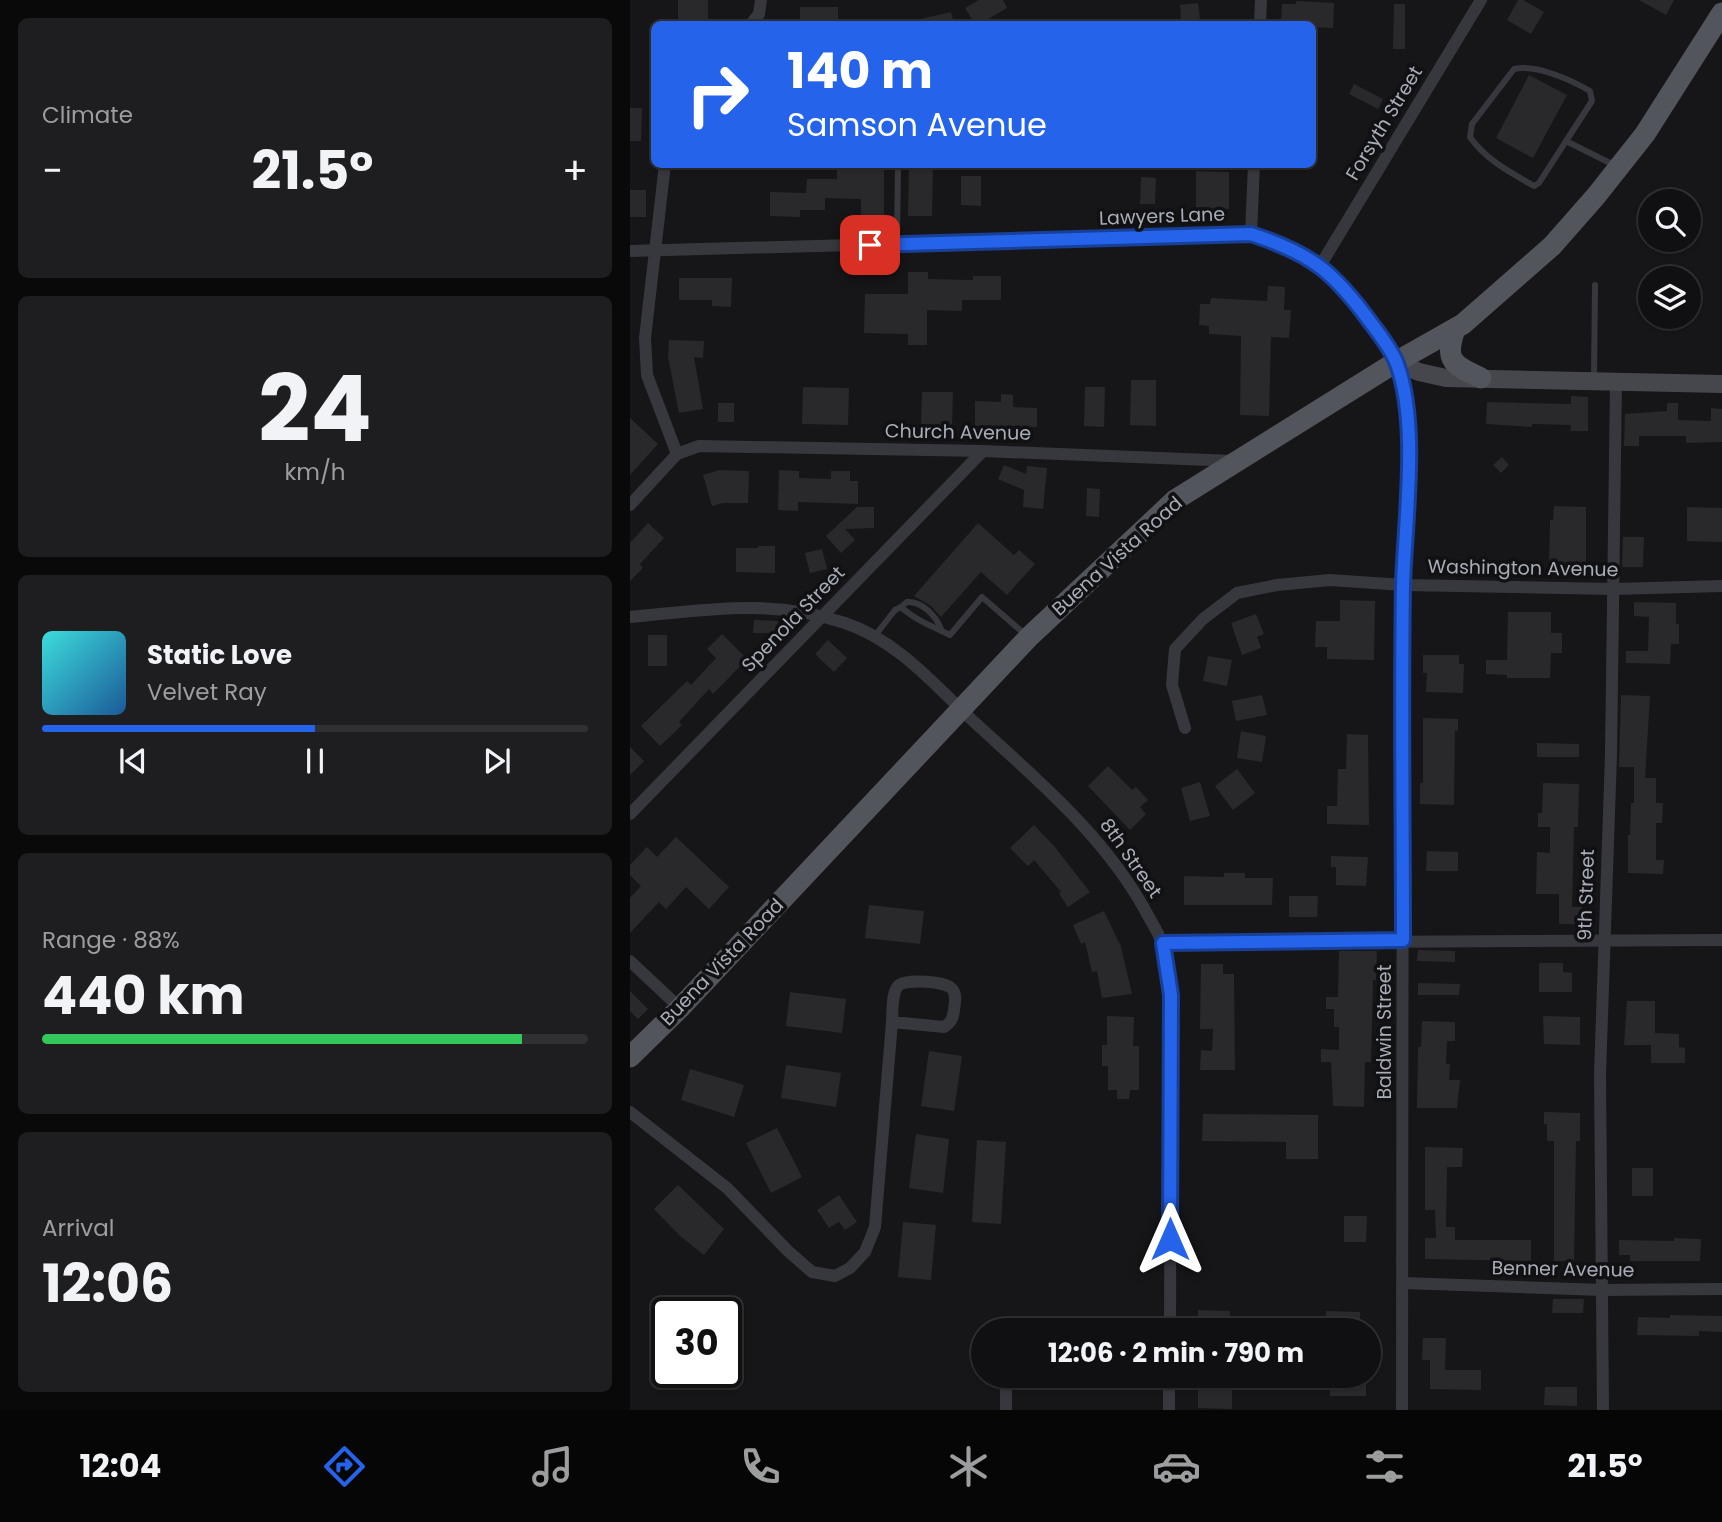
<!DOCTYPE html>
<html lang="en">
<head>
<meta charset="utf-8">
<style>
  body { margin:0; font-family:Poppins,sans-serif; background:#1e1e20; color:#f1f3f6; height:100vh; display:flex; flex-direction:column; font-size:26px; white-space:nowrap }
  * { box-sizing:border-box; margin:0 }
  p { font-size:23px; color:#9c9d9f }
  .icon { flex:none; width:38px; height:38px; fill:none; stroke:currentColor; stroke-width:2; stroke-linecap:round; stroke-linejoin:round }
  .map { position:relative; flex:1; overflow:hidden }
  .panel { display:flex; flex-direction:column; gap:18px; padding:18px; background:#09090a; width:630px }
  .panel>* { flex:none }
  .guide { position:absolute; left:21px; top:21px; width:665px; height:147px; border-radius:10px; box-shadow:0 2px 5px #0004,0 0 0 2px #303032; background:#2563eb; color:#fff; overflow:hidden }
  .fabs { position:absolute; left:1008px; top:189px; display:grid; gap:14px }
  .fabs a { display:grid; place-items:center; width:63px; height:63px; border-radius:50%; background:#101012; box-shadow:0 2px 5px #0004,0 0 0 2px #303032; font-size:35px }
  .speed { position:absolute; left:21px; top:1297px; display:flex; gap:14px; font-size:35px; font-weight:700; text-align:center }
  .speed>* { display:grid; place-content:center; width:91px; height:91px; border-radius:50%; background:#101012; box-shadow:0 2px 5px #0004,0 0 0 2px #303032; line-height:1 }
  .speed .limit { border:4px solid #111; border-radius:10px; background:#fff; color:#111 }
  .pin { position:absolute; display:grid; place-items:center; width:60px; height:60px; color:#fff; margin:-30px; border-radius:14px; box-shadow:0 4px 10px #0006 }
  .me { position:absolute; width:77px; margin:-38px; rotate:0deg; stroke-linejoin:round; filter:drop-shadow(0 0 5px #0008) }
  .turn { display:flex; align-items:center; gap:24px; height:147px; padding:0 21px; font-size:32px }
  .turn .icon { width:91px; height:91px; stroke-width:2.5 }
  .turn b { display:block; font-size:49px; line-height:60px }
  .big { font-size:52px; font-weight:700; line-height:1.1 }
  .panel .tile { flex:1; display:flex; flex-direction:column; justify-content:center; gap:10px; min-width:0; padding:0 24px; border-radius:10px; background:#1e1e20 }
  .panel .dial { align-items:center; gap:0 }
  .dial b { font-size:91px; line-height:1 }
  .song { display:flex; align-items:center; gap:21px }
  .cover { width:84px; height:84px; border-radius:10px; background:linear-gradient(135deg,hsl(180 70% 55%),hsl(210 70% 35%)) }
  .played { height:7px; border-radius:4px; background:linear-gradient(90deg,#2563eb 50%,#303032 50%) }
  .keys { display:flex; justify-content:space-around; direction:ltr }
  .heat { display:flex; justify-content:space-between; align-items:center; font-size:38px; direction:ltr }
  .charge { height:10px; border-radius:5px; background:linear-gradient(90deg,#34c759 88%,#303032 0) }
  .trip { position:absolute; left:341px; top:1318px; width:410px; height:70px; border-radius:35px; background:#101012; box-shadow:0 2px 5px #0004,0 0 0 2px #303032; font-weight:700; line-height:70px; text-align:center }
  .dock { display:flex; height:112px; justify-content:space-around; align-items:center; background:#060607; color:#9c9d9f }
  .dock .icon { width:49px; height:49px }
  .dock .current { color:#2563eb }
  .dock b { font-size:32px; color:#f1f3f6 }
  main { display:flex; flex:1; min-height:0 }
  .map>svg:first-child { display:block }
  .building { fill:#29292c }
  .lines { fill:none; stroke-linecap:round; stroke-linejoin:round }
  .lane { stroke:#37383d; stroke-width:6 }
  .street { stroke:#37383d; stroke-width:12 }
  .secondary { stroke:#45474d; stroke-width:18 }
  .primary { stroke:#53555c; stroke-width:21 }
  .route-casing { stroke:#184099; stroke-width:18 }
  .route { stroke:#2563eb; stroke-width:12 }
  .labels { text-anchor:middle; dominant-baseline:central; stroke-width:7; stroke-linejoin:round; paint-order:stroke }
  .street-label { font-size:19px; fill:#a8adb8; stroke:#111113 }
</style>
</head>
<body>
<main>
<section class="panel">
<div class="tile"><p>Climate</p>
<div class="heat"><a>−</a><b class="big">21.5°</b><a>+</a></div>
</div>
<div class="tile dial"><b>24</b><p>km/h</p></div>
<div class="tile">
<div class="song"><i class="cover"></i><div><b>Static Love</b><p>Velvet Ray</p></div></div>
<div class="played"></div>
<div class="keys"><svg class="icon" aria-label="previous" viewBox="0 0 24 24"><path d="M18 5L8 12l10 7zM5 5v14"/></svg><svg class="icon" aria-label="pause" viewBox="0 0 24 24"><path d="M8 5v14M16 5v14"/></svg><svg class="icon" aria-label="next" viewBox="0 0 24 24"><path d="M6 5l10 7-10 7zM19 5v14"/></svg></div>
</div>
<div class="tile"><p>Range · 88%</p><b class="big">440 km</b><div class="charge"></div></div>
<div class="tile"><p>Arrival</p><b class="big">12:06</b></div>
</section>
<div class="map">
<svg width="1092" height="1410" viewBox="0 0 1092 1410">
  <rect width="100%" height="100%" fill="#161618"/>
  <g class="building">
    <rect x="48" y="0" width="30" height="24"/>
    <polygon points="349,0 373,0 377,8 350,24 345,24 335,8"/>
    <polygon points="888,0 893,0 914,12 901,34 877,20"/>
    <polygon points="1009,0 1044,0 1036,15"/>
    <polygon points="666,1 704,3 703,28 682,27 682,24 651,24 652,4 666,4"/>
    <polygon points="568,3 570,20 551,22 550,5"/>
    <polygon points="764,4 775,4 775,49 763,49"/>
    <rect x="170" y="7" width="38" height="17"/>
    <polygon points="321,12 324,24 286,24 286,20"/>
    <polygon points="899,75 937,95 903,158 866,138"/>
    <polygon points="724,84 753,99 748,109 719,94"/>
    <polygon points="0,108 12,108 11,141 0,141"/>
    <polygon points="207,164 254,164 254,219 231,219 231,199 195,198 195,210 170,210 170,217 140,216 140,192 176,193 177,179 207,179"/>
    <polygon points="279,164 303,164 302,216 278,216"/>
    <polygon points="566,171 599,172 599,209 566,209"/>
    <polygon points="331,176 351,176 351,206 331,205"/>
    <polygon points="511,177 526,178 525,204 510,204"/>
    <rect x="0" y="190" width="16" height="27"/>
    <polygon points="278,272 298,272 298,279 343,280 343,276 371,276 371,300 332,300 332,311 297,310 297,345 278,345 278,334 234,333 235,294 278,294"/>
    <polygon points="49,278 102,278 101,307 82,306 82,300 49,300"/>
    <polygon points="638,286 655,287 654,310 661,310 659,338 641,337 639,416 610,415 611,336 579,334 579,326 569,325 570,304 580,304 581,298 637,301"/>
    <polygon points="39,340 74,341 73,358 64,357 73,409 49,413 38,357"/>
    <polygon points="501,380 526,380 526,426 500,425"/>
    <polygon points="173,387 219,388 218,425 172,424"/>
    <polygon points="455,387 475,387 474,427 454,426"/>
    <polygon points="292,392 323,392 322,426 291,426"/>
    <polygon points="371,394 383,395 383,407 407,408 407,427 345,426 345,401 371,402"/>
    <polygon points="941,396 958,397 958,431 940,431 941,425 902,424 902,427 856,424 857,402 941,404"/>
    <rect x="88" y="403" width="16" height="19"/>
    <polygon points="1037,403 1048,403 1048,420 1081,421 1081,408 1092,409 1092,442 1056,443 1056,436 1009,436 1009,446 994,446 995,414 1037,411"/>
    <polygon points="0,418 28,444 0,475"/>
    <polygon points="872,457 879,465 871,473 863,465"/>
    <polygon points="374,465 396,474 397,466 417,468 413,509 393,507 394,490 368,479"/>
    <polygon points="89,470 119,471 118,503 93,503 82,506 73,475"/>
    <polygon points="149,470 169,471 169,478 201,479 201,471 220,471 220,481 228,481 228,504 168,502 168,511 148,510"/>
    <polygon points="457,488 470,489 469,517 456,516"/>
    <polygon points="924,506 956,507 956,566 919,566 920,520 923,520"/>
    <polygon points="227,507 244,507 244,528 215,529 225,540 211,553 196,536"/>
    <polygon points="1057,507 1092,508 1092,542 1057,541"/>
    <polygon points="18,523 34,538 10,564 13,568 0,581 0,543"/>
    <polygon points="348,523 384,555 389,550 405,564 377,595 351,572 311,617 301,606 284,596"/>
    <polygon points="993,537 1014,537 1013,567 992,567"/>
    <polygon points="128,546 145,546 145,573 106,572 106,548 128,548"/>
    <polygon points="192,549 197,569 180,573 175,553"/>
    <polygon points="710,600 745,601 744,660 697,659 697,647 685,647 686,621 710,621"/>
    <polygon points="1004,602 1046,603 1046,624 1049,624 1049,644 1041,644 1040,664 996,663 996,651 1018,651 1019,617 1004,616"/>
    <polygon points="878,612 921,612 921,633 932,633 932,653 921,653 920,678 877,678 877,675 856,674 856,660 877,660"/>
    <polygon points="626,614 634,634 627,637 631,648 612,655 601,623"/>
    <polygon points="124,620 148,621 147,633 123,633"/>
    <polygon points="92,634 117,659 83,694 79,689 49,722 52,725 30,746 11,726 57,681 61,685 86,658 77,649"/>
    <rect x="18" y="635" width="19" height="31"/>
    <polygon points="198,640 217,658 204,672 185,654"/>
    <polygon points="793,655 829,655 829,664 834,664 833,693 796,692 797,673 793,673"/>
    <polygon points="578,656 602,660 597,686 573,681"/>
    <polygon points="632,695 637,715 606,721 602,701"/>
    <polygon points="991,695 1020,696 1015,778 1026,778 1026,803 1033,803 1032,823 1026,823 1026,860 1034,860 1033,874 998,873 998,835 1000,835 1001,803 1004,803 1004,767 989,767"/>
    <polygon points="793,718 828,719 828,731 825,730 824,805 790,804 790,783 793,783"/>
    <polygon points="611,731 636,736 632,762 607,758"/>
    <polygon points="717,734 738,735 739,825 697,824 697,806 707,806 708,769 716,769"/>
    <polygon points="907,743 949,744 949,757 907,757"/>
    <polygon points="0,747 14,761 0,775"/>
    <polygon points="478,766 502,790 506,787 518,800 510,807 516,814 500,830 458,786"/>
    <polygon points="607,769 625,793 603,810 585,786"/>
    <polygon points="570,782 580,816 560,821 551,788"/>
    <polygon points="913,783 949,784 948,827 944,827 942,907 952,907 952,924 929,924 929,894 906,894 907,852 920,853 920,827 908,827 908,813 912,813"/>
    <polygon points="404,825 424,846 460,892 438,907 429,894 431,892 404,860 398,866 380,848"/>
    <polygon points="46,837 99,887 79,909 56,887 36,909 29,902 0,933 0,898 11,886 0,875 0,865 17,847 27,857"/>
    <polygon points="797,851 828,852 828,871 796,871"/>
    <polygon points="701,856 738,857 736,886 706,885 706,867 701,867"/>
    <polygon points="594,873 615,873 615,878 643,878 642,905 554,905 554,876 594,877"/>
    <polygon points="659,896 688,896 687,917 659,917"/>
    <polygon points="239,905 294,911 290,944 235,938"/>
    <polygon points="474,911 489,943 490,943 502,994 472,998 467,971 462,972 455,942 451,944 443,925"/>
    <polygon points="788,950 825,951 825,962 787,961"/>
    <polygon points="709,951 747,951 746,980 743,980 741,1062 735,1062 734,1107 703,1106 701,1062 691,1062 691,1049 709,1050 709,1027 704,1027 704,1009 696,1009 696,997 708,997"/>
    <polygon points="909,963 933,963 933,972 942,973 942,992 909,992"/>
    <polygon points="571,964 593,964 593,974 604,974 605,1070 570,1070 571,1050 582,1051 583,1029 570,1029"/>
    <polygon points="788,983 830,984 829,995 788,995"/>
    <polygon points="0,991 18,1009 8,1019 0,1011"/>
    <polygon points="160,992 216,999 212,1033 156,1026"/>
    <polygon points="997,1001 1025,1001 1025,1033 1049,1034 1049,1047 1055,1048 1055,1063 1021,1063 1021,1045 994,1045"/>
    <polygon points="477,1016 504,1017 503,1046 509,1046 509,1090 500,1090 499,1099 487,1099 487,1090 478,1090 478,1066 472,1066 472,1045 477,1045"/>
    <polygon points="913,1016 950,1017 950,1045 914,1044"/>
    <polygon points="792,1021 825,1022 825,1041 817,1041 816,1064 820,1064 819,1080 830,1080 827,1108 787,1108 788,1047 791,1047"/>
    <polygon points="299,1051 332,1056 324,1111 291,1106"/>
    <polygon points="156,1065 211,1073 206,1107 151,1098"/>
    <polygon points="60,1069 114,1085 104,1117 51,1100"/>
    <polygon points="914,1112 950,1113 950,1141 946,1141 944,1261 924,1261 924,1141 917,1141 917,1124 914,1124"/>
    <polygon points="573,1114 688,1115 688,1159 656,1159 656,1142 572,1141"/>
    <polygon points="147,1128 172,1177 141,1193 116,1143"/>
    <polygon points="286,1134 319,1139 313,1193 279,1188"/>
    <polygon points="347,1140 376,1142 371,1224 342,1222"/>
    <polygon points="795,1147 833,1148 832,1167 817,1167 816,1227 825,1227 825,1240 901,1240 901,1261 795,1259 795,1238 806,1238 805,1210 795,1210"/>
    <rect x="1002" y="1168" width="21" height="28"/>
    <polygon points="48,1185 94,1229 74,1255 50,1236 24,1209"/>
    <polygon points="209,1195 227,1222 215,1230 209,1222 199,1228 187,1210"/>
    <polygon points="714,1216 737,1216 736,1242 714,1242"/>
    <polygon points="273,1222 306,1225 301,1280 268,1277"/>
    <polygon points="1044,1238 1071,1239 1070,1261 1000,1261 1000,1255 989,1255 989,1240 1044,1241"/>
    <polygon points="923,1299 954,1299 953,1313 922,1313"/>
    <polygon points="568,1310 600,1311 599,1330 568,1330"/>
    <polygon points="696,1311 730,1312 730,1327 695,1326"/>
    <polygon points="1040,1315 1092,1316 1092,1332 1069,1331 1069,1336 1007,1335 1008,1317 1040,1318"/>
    <polygon points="793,1338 816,1338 815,1370 851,1370 851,1390 800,1389 800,1360 792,1360"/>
    <rect x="700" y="1376" width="36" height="20"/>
    <polygon points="568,1380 592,1380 592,1388 602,1388 602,1409 568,1408"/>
    <polygon points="915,1387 947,1387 947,1406 914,1405"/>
  </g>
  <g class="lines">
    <g class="lane">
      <path d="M936 141 962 101 960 91C941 80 906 64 884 69L842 124 840 137C856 160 880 172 904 186L909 183 936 141 984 165"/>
      <polyline points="267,243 268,164"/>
      <polyline points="964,379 965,285"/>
      <path d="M271 607 277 602C292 601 306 616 311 629"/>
      <path d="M244 637 265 610 271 607C285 620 304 627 320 635L352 597 397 636"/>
    </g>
    <g class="street">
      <polyline points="121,24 129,14 131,0"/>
      <polyline points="630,24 631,0"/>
      <polyline points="35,164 15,338 17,375 47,454"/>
      <polyline points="621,234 624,164"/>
      <polyline points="0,251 621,234 659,246 690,266 719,292 766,362 775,397 779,438 773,585 772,1410"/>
      <polyline points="690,266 851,0"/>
      <polyline points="0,505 47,454 69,446 353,451 604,461"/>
      <path d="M0 617C77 610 140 598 215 623 266 640 303 683 341 719 404 777 473 834 515 910 520 920 528 931 532 943 538 958 538 978 541 995L540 1330"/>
      <polyline points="555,728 542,685 545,649 573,619 607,593 647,585 700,580 773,585 984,589 1092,586"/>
      <polyline points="0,814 353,451"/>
      <polyline points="533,943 1092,940"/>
      <polyline points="0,961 50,1008"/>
      <path d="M0 1112 97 1188 158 1251 182 1272 205 1276 220 1268 235 1252 245 1227 262 1022C263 1012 261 992 269 985 277 979 316 981 322 989 327 994 325 1002 324 1010 323 1018 321 1023 314 1027L262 1022"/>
      <polyline points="773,1283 972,1290 1092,1289"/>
      <polyline points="376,1376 376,1410"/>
      <polyline points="539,1410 539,1376"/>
      <polyline points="973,1410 970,1074 981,755 986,381"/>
    </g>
    <polyline class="secondary" points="766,362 789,372 816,378 1092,384"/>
    <g class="primary">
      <path d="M825 329C814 361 823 365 851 378"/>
      <polyline points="0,1057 50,1008 399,637 545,500 766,362 833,324 922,246 966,196 1015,134 1092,13"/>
    </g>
  </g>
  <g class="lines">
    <g class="route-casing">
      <path id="route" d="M240 245 621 234C682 254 704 272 741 323 750 335 762 350 767 364 789 424 775 520 773 585 771 703 773 822 773 940L533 943 541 995 540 1239"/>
    </g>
    <use href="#route" class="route"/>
  </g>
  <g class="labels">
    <g class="street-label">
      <text transform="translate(754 123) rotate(-59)">Forsyth Street</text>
      <text transform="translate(532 216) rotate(-2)">Lawyers Lane</text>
      <text transform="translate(328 432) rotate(1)">Church Avenue</text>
      <text transform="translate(487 556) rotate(-42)">Buena Vista Road</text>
      <text transform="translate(893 568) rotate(1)">Washington Avenue</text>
      <text transform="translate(163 619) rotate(-46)">Spenola Street</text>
      <text transform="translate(501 858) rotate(55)">8th Street</text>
      <text transform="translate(956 895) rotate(-88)">9th Street</text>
      <text transform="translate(92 962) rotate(-46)">Buena Vista Road</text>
      <text transform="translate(754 1032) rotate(-90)">Baldwin Street</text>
      <text transform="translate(933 1269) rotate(1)">Benner Avenue</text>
    </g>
  </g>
</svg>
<div class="fabs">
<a><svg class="icon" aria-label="search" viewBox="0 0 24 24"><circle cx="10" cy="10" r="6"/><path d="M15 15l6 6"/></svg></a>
<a><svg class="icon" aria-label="layers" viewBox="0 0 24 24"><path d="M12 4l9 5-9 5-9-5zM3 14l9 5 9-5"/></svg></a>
</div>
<div class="speed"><div class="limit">30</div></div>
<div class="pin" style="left:240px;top:245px;background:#d93025"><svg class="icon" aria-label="arrive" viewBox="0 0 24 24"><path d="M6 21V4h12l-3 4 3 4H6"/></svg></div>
<svg class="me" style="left:540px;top:1239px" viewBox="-20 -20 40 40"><path d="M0-17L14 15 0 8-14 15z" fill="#2563eb" stroke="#fff" stroke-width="4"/></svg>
<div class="trip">12:06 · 2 min · 790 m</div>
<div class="guide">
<div class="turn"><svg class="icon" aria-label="right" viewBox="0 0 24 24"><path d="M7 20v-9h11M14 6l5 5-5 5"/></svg><div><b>140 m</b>Samson Avenue</div></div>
</div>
</div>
</main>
<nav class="dock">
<b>12:04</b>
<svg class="icon current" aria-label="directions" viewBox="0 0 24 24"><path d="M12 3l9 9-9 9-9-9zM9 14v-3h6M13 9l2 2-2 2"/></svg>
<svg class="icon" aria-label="music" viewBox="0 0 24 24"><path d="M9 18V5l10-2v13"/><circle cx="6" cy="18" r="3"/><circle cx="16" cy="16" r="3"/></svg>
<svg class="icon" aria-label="phone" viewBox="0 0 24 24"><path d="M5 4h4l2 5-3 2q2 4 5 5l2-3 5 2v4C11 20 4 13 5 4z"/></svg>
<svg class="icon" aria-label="climate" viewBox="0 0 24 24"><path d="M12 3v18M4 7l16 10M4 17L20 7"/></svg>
<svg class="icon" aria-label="car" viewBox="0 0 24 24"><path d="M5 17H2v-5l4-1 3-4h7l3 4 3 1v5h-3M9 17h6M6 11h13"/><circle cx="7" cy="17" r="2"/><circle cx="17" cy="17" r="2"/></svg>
<svg class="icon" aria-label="filters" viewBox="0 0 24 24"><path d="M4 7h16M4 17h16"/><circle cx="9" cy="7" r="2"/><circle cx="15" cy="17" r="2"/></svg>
<b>21.5°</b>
</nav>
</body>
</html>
